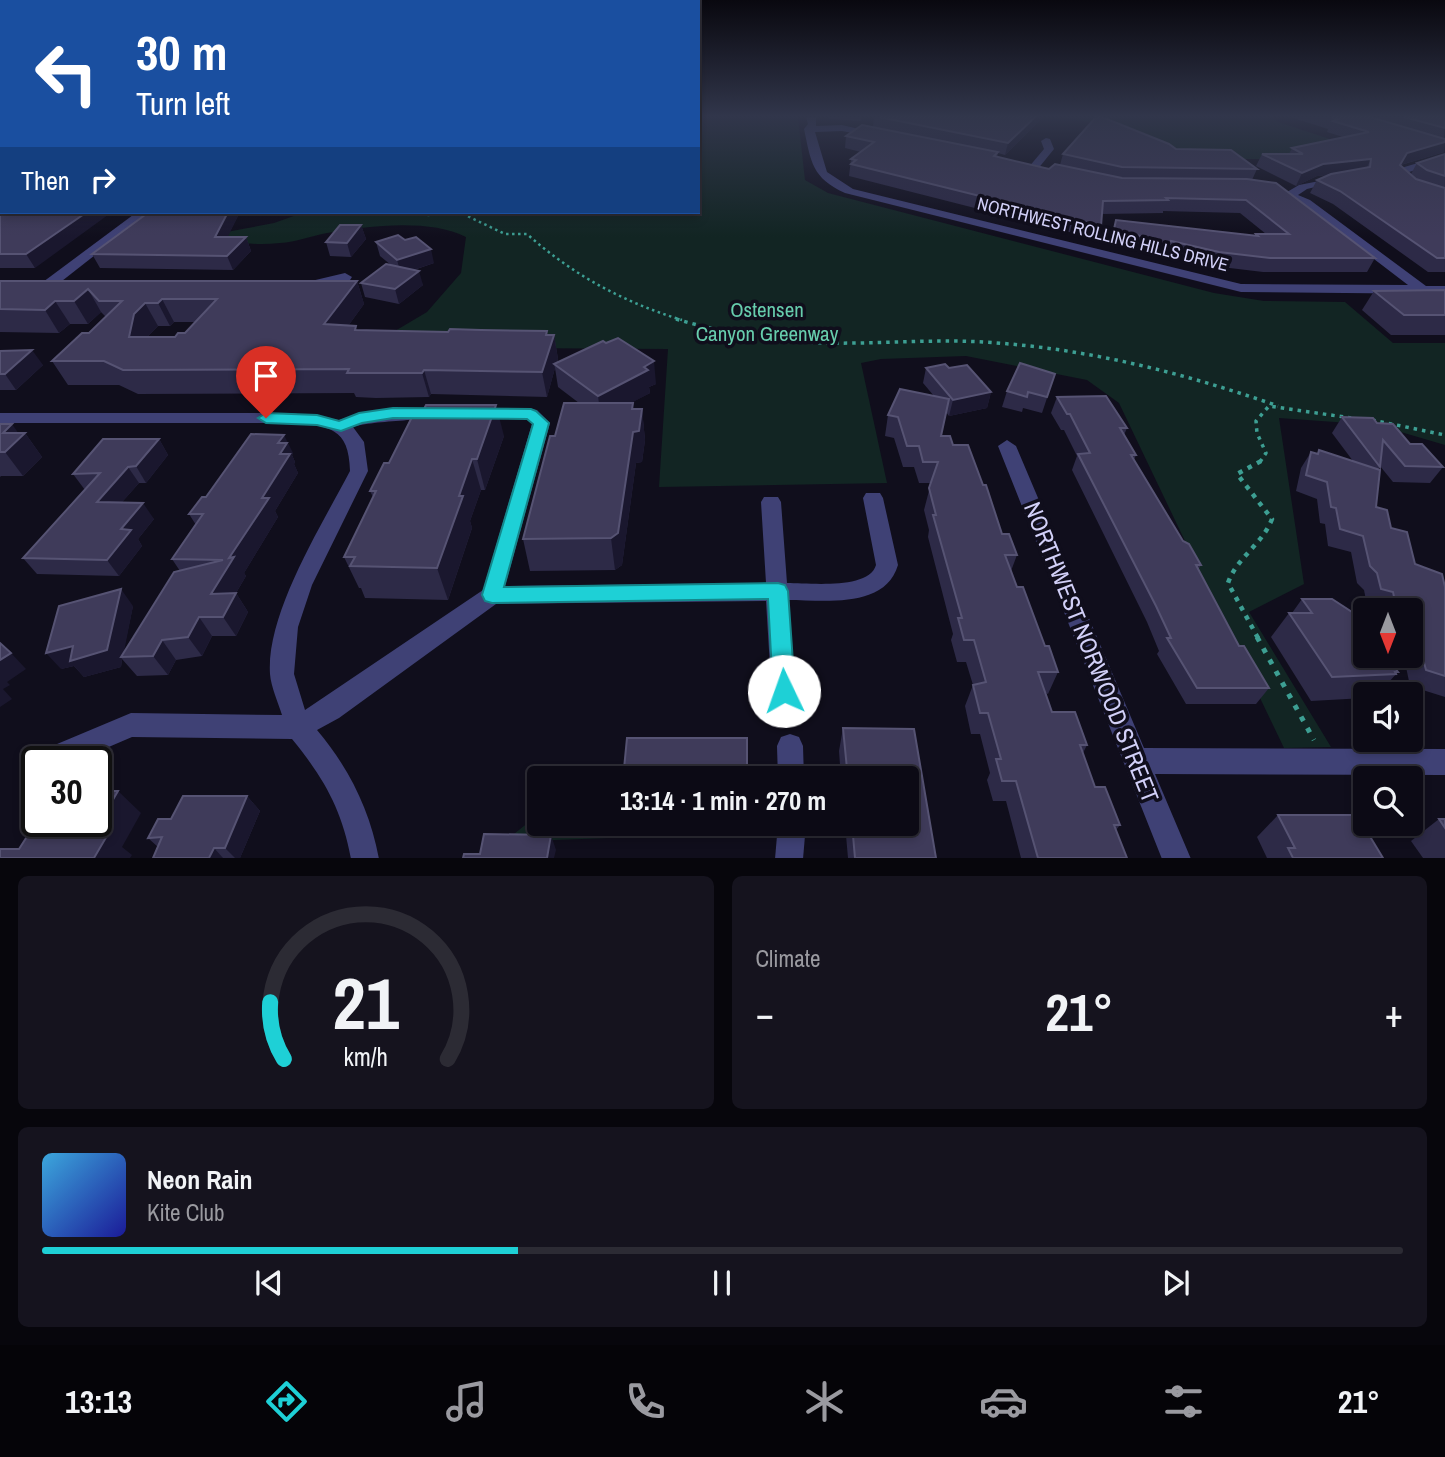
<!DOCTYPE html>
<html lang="en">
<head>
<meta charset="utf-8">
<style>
  body { margin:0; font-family:"Archivo Narrow",sans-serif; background:#15131e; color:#f1f3f6; height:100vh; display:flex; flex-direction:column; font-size:26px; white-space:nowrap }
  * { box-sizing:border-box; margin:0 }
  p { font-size:23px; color:#9a9aa0 }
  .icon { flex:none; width:38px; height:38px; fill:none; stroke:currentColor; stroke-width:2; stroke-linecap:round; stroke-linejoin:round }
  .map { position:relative; height:858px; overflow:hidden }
  .details { display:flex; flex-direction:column; gap:18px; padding:18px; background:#07060c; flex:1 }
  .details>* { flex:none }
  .top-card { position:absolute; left:0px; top:0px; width:700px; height:214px; box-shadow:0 4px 10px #0003,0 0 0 2px #2c2b34; background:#1a4fa0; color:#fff; overflow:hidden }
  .needle { width:46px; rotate:180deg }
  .buttons { position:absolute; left:1353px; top:598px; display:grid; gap:14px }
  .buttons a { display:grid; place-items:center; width:70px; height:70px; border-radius:7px; background:#0c0a15; box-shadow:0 4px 10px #0003,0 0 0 2px #2c2b34; font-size:35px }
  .speed { position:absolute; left:21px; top:746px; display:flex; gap:14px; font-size:35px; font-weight:700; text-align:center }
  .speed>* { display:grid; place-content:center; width:91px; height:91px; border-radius:50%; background:#0c0a15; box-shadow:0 4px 10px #0003,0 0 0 2px #2c2b34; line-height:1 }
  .speed .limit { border:4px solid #111; border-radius:10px; background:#fff; color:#111 }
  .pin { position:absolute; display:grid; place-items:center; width:60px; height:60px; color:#fff; margin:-72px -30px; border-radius:50% 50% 50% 0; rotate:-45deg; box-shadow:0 0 7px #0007 }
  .pin .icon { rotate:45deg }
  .me { position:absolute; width:77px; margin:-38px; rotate:357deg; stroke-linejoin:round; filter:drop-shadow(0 0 5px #0008) }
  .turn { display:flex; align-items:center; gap:24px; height:147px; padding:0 21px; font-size:32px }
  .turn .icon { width:91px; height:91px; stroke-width:2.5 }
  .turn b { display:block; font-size:49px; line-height:60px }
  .then { display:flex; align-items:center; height:66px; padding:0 21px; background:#0003; gap:14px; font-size:26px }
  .big { font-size:52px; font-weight:700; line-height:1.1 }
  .details .widget { flex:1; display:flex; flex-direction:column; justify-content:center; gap:10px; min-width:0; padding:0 24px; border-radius:10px; background:#15131e }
  .details .dial { align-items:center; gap:0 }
  .dial svg { height:182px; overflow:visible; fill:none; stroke:#2c2b34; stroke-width:7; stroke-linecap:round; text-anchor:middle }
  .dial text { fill:#f1f3f6; stroke:none }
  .song { display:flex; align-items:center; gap:21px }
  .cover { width:84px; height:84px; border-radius:10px; background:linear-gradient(135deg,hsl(200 70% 55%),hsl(240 70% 35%)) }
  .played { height:7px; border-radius:4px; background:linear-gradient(90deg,#1ed0d6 35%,#2c2b34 35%) }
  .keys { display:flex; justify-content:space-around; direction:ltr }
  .heat { display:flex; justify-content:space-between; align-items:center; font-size:38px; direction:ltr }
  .details .tiles { flex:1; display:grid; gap:18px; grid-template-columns:1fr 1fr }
  .widget:last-child { grid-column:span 2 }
  .trip { position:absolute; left:527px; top:766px; width:392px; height:70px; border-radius:7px; background:#0c0a15; box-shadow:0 4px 10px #0003,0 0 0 2px #2c2b34; font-weight:700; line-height:70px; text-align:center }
  .dock { display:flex; height:112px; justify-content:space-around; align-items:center; background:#050408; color:#9a9aa0 }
  .dock .icon { width:49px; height:49px }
  .dock .current { color:#1ed0d6 }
  .dock b { font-size:32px; color:#f1f3f6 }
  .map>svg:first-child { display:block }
  .green { fill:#122523 }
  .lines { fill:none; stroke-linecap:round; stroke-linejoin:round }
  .path-far3 { stroke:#3d9f93; stroke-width:2.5; stroke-dasharray:2.5 3.5; stroke-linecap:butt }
  .path-far2 { stroke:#3d9f93; stroke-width:3.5; stroke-dasharray:3.5 5; stroke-linecap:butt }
  .path-far1 { stroke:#3d9f93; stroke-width:4.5; stroke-dasharray:4.5 6; stroke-linecap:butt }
  .path { stroke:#3d9f93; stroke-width:5; stroke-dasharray:5 8; stroke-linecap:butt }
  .minor { fill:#3f4175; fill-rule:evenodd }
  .wall { fill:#2d2a47; fill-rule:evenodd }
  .shaded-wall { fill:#1a172e }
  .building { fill:#3f3b5a; stroke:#565373; stroke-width:2; fill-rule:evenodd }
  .route { fill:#1ed0d6; stroke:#14878b; stroke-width:2 }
  .labels { text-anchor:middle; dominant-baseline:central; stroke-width:7; stroke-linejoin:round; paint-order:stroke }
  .far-street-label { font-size:18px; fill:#d2d0f8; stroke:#100e1c }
  .park-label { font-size:21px; fill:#67cdad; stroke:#100e1c }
  .near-street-label { font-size:24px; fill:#d2d0f8; stroke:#100e1c }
</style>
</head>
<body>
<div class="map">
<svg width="1445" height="859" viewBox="0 0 1445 859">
  <rect width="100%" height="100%" fill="#100e1c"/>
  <g class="green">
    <path d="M698 117H798L805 180 828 193 1214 293 1264 301 1345 302 1393 343H1445V445L1377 425 1279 418 1304 584 1249 612 1331 747 1284 748 1119 403 1087 380 966 356 881 359 861 363 887 483 659 487 668 349 368 347 427 312 461 273 466 237C429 218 367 226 327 233 311 236 296 242 280 243 253 246 230 242 205 236L274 223 305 212H698Z"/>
    <polygon points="1059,117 1272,117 1278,122 1339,142 1282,159 1188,159 1100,124"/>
    <polygon points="539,814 539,824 610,824 609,838 504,842"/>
  </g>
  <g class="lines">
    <path class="path-far3" d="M397 212 430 215 461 213 505 234H527C573 275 623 302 682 320"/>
    <g class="path-far2">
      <path d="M676 319C726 334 777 342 828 343 880 344 931 339 983 342 1085 348 1181 372 1278 406"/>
      <polyline points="1372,420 1445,435"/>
      <polyline points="1260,462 1266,453 1257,433 1256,421 1269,406 1351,418"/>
    </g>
    <path class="path-far1" d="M1258 638 1228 583C1237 557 1262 545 1272 519L1237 474 1263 460"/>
    <polyline class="path" points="1257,637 1314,740"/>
    <g class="minor">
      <path d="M806 117H816V126L842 125 884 135 879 138 842 131 815 132 827 172 853 189 1241 284 1408 285 1302 204 1263 189 1269 186 1287 192 1299 185 1340 177V181L1307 189 1298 195 1310 200 1426 286H1445V294L1241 292 845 193C812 178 811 162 804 129L808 124Z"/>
      <polygon points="1046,138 1050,139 1054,149 1037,170 1029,170 1028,168 1044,149 1041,141"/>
      <polygon points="1445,155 1445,161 1409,172 1407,176 1418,185 1445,194 1445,201 1410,189 1396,177 1401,168"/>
      <polygon points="137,212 150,212 53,288 43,288 43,282"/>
      <polygon points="345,273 352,277 350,280 312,289 305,285 307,282"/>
      <path d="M399 408H436L445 413C438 421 372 420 353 427L364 442 368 471 312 585 298 627 294 674 305 710 483 590 532 424 527 419 469 418 466 414 475 409H531L537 410 550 423 505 586 766 583 761 502 764 497H778L781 502 787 583C809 583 869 590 876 565L863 498 866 493H880L883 498 898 565C885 609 825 600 788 600L797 716 794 724 785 727 776 724 773 716 766 601 496 604 339 718 317 730C349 768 370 810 379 859H351C342 809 323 777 292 739L132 737 76 761H37V768L34 761 38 752 131 713 282 715C278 702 271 687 270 674 266 613 322 525 350 471 349 427 329 426 291 423H0V413H291L339 420 363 413Z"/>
      <polygon points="1007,440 1016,446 1144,748 1445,749 1445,775 1155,774 1191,859 1162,859 998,446"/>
      <polygon points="790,734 799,737 803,746 804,779 778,779 777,746 781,737"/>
      <polygon points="778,824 806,824 803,859 775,859"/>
    </g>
  </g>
  <g class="wall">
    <polygon points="0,117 35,268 0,268"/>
    <polygon points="829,117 861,117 861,121 829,119"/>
    <polygon points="874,117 1043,117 1005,155 998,153 997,157 1049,169 1060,165 1063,154 1176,149 1257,169 1252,180 1375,258 1367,272 1263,272 1213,266 1166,255 1165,258 1110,243 1116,220 1255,236 1256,234 1266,234 1240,213 1163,211 1163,213 1102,214 1101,226 1097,239 849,176 851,159 861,152 845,148 846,136 873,127"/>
    <polygon points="1290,117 1445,117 1444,152 1401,165 1411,174 1417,163 1445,154 1445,272 1428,272 1333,204 1310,193 1317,180 1328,175 1317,176 1296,186 1256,166 1262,154 1289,154 1292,148 1343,137 1327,132 1328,129"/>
    <polygon points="240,212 227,237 246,237 251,251 233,270 100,268 92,254"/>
    <polygon points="361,225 366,239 351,257 330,256 326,242"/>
    <polygon points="376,242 434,263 414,270 423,285 399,304 365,297 361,283 391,265 380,256"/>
    <path d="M0 281H357L364 304 348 326 358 330 554 335 558 359 557 363 656 384 649 387 650 393 630 403 634 409H642L645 440 642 462 636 463 622 565 615 570 530 571 523 539 555 436 579 403 558 387 555 368 547 397 431 394 429 397 376 398 356 397 354 393 138 394 119 385H68L52 361 89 333 106 317 101 312 88 324H70L59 333 0 332ZM174 322H196L185 333 175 337H147L158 326H170Z"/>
    <polygon points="1445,290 1445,335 1391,335 1362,310 1374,291"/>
    <polygon points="0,351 43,365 16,390 0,390"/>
    <polygon points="926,368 949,368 991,392 987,408 949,416 946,412 941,436 953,445 1002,534 1017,555 1011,571 1017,587 1058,672 1048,694 1046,693 1052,712 1087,745 1083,753 1095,787 1120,825 1116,830 1127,858 1021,858 1006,801 993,801 987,780 990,773 980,734 971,734 965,706 973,685 966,662 957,662 951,640 953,634 928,537 929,530 924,510 931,483 919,483 914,467 903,467 894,438 885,436 888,415 934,396 923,383"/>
    <polygon points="1055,374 1042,413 1023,408 1022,412 1002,407 1007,391"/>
    <polygon points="1057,397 1127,428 1124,435 1136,455 1134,460 1183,541 1201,565 1198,570 1239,646 1269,688 1256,704 1186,704 1157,654 1159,651 1147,622 1072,470 1077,456 1064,430 1061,430 1051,413"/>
    <polygon points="423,411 504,436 485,490 481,490 470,521 472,528 448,600 365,598 361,588 359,588 344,557 373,497 370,491"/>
    <polygon points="1342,417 1377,423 1410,444 1443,467 1430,483 1393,482 1380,466 1378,470 1376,507 1415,564 1445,587 1445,697 1410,686 1406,667 1391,662 1398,672 1377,695 1365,695 1365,698 1311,701 1271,637 1289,613 1292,613 1302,599 1388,659 1388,656 1410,656 1410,611 1380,611 1379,609 1367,605 1364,590 1357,583 1351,552 1328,546 1325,524 1320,523 1317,499 1296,491 1301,468 1311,452 1317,454 1319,450 1353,461 1332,433"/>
    <polygon points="0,424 19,433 25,433 42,457 23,476 1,476 0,477"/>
    <polygon points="159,439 168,455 146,483 139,483 122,502 154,519 138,539 142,546 119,576 37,574 23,558 85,490 73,474"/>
    <polygon points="293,453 292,455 295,462 294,464 298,473 275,511 278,517 244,573 246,576 236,593 248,612 236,636 212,636 202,656 176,660 168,675 137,676 122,659 121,667 84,677 74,666 61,669 133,606 123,653 180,571 172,559 196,525 189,514 206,497"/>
    <polygon points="843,728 914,729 936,858 848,858 845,824 906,824 906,779 841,779 839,751"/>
    <polygon points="247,796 260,811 240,858 153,858 158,847 148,838 171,819"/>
    <polygon points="1278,815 1383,858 1267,858 1257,837"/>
    <polygon points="1439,819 1445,819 1445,858 1423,858 1411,841"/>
  </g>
  <g class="shaded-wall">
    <polygon points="1035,117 1043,117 1005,155 1008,143"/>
    <polygon points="1445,142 1444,152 1400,165 1407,153"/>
    <polygon points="1371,159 1365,171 1317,176 1296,186 1302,173 1323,164"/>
    <polygon points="87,212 112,212 35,268 26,254"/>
    <polygon points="228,212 240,212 221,251 215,237"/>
    <polygon points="361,225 366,239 351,257 347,243"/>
    <polygon points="246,237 251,251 233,270 227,256"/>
    <polygon points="431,249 434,263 401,274 397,260"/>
    <polygon points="419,271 423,285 399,304 395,289"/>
    <polygon points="357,281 364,304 333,347 324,324"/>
    <polygon points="88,289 101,312 88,324 74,301"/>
    <polygon points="162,299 174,322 170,326 158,303"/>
    <polygon points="55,301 70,324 59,333 45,310"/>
    <polygon points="145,303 158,326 147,337 129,337 134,314"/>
    <polygon points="547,331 550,349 554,335 558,359 556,365 554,364 555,368 547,397 542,372"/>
    <polygon points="32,350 43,365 16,390 5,374"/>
    <polygon points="654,361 656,384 649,387 650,393 601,419 598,396"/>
    <polygon points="424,370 431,394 429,397 422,373"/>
    <polygon points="991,392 987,408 949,416 953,400"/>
    <polygon points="633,403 636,431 642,409 645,440 642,462 636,463 622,565 615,570 611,538"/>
    <polygon points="496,405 504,436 485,490 477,459"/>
    <polygon points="12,424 21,437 25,433 42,457 23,476 5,452 3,433"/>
    <polygon points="284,435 293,453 292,455 295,462 294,464 298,473 275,511 278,517 244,573 246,576 224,613 211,594 262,498 278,443"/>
    <polygon points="159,439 168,455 146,483 136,466"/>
    <polygon points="472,459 481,490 470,521 472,528 448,600 437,568 459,496"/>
    <polygon points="128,467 139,483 108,518 97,502"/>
    <polygon points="143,503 154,519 138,539 142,546 119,576 107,560 121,529"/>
    <polygon points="121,589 133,606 123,657 121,657 122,659 121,667 84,677 74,666 61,669 46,653 73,646"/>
    <polygon points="236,593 248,612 236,636 223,617"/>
    <polygon points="199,617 212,636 202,656 188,637"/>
    <polygon points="162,640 176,660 168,675 153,656"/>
    <polygon points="11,653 26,669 7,682 10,685 3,689 12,699 0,707 0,660"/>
    <polygon points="118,791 141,813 122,847 132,855 130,858 94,858 93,834"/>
    <polygon points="247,796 260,811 240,858 235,858 225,848"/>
    <polygon points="551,835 556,850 554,858 547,858"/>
    <polygon points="214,848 223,858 209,858"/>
  </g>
  <g class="building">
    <polygon points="0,117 2,117 2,212 87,212 26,254 0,254"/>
    <polygon points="879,117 1035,117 1008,143"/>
    <polygon points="1096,117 1102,117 1169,144 1176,149 1231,150 1257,169 1122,167 1063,154"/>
    <polygon points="1331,117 1370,117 1445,139 1445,142 1407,153 1400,165 1416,179 1445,188 1445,258 1437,258 1340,191 1317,180 1331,174 1370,167 1371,159 1323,164 1302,173 1262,154 1303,154 1292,148 1369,132 1333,121 1338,119"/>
    <polygon points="1404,117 1445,117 1445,128"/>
    <polygon points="862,125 998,152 994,156 1049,169 1055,164 1122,178 1247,179 1276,183 1375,258 1270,258 1219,252 1171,241 1170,244 1114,229 1116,220 1258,236 1256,234 1289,234 1246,200 1166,198 1168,200 1103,201 1101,226 851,164 856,160 851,159 874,142 846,136"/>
    <polygon points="1445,154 1445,176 1427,170 1417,163"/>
    <polygon points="149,212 228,212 215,237 246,237 227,256 92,254"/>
    <polygon points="340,225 361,225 347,243 326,242"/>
    <polygon points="398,235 405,240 416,237 431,249 397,260 376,242"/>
    <polygon points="386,264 419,271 395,289 361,283"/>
    <path d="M0 281H357L324 324 356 326 355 330 448 332 450 329 481 330 547 331 546 335H554L542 372 424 370 422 373H347L349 369 123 370 104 361H52L82 333H89L122 301H99L88 289 74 301H55L45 310 0 309ZM162 299H217L185 333H178L175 337H129L134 314 145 303H158Z"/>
    <polygon points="1445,290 1445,315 1404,315 1374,291"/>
    <polygon points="618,338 654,361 644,367 648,370 598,396 554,364 603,341 606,343"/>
    <polygon points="32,350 5,374 0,374 0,351"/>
    <polygon points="1020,363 1055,374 1047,397 1028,392 1027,397 1007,391"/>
    <polygon points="945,364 949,368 967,365 991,392 953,400 926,368"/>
    <polygon points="900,389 949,399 941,436 950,436 953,445 968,445 983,485 986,485 1002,534 1009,534 1017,555 1005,555 1017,587 1023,587 1045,646 1049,646 1058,672 1038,672 1052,712 1075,712 1087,745 1080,745 1095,787 1105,787 1120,825 1114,825 1127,858 1038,858 1016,781 1002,781 996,759 1001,759 988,713 980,713 973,685 986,682 974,640 964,640 958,618 962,618 933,515 936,515 929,488 938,462 923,462 919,446 907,446 898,417 888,415"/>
    <polygon points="1106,396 1127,428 1120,428 1136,455 1131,455 1183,541 1189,544 1201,565 1196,565 1239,646 1244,646 1269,688 1197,688 1167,638 1171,638 1156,606 1078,454 1090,453 1070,414 1067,414 1057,397"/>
    <polygon points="564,403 633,403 632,409 642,409 639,431 633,432 618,533 611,538 523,539 550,436 555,436"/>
    <polygon points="426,405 496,405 477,459 472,459 459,496 463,496 437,568 350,566 355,557 344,557 376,491 370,491 384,463 389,463 415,411 423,411"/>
    <polygon points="1342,417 1373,418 1377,423 1393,424 1410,444 1422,444 1443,467 1405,466 1383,440 1380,467"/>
    <polygon points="0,424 12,424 3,433 25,433 5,452 0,452"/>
    <polygon points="251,434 284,435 278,443 287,443 280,454 290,454 262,498 269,498 229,558 234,557 211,594 236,593 223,617 199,617 188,637 162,640 153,656 121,657 174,572 223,560 172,559 203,514 189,514 202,497 206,497"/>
    <polygon points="103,439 159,439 136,466 128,467 97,502 143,503 121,529 131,530 107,560 23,558 100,473 73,474"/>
    <polygon points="1319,450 1380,470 1376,507 1387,510 1391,528 1407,532 1415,564 1442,574 1445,587 1445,676 1426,670 1421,651 1410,647 1410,611 1397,611 1393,592 1381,589 1377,573 1370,566 1363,536 1340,529 1336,508 1331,507 1327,482 1306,475 1311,452 1318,454"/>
    <polygon points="121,589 107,650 70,661 73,646 46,653 59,606"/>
    <polygon points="1302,599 1332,599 1355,614 1365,627 1365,656 1386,656 1398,672 1395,672 1396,674 1332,677 1289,613 1312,613"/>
    <polygon points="0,643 11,653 0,660"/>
    <polygon points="843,728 914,729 936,858 855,858 852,824 906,824 906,779 848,779"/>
    <polygon points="627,738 747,738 747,779 623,779"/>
    <polygon points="96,791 118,791 93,834 108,834 94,858 0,858 0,849 19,849 37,821 96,821"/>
    <polygon points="183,796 247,796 225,848 214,848 209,858 153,858 162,837 148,838 158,819 171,819"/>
    <polygon points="1278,815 1357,815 1383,858 1293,858 1288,848 1295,848"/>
    <polygon points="1439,819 1445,819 1445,828"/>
    <polygon points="484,834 551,835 547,858 463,858 464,854 480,854"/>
  </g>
  <linearGradient id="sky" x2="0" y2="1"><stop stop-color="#09080f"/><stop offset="0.49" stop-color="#31364b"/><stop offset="1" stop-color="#31364b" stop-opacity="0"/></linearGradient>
  <rect width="1445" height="237" fill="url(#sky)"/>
  <polygon class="route" points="393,408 531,409 536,411 549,423 504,587 778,583 785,585 788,591 795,691 792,698 784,701 776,698 773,691 768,599 492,603 485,601 482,595 533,424 527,419 393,418 362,423 341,431 317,425 266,423 258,418 266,413 317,415 339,421 359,413"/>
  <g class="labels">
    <g class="far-street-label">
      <text transform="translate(1103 234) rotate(14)">NORTHWEST ROLLING HILLS DRIVE</text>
    </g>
    <g class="park-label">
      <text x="767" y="309">Ostensen<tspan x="767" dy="24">Canyon Greenway</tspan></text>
    </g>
    <g class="near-street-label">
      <text transform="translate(1092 652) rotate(68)">NORTHWEST NORWOOD STREET</text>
    </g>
  </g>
</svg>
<div class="buttons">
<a><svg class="needle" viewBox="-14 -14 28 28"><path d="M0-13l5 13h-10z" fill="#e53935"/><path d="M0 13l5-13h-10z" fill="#9a9aa0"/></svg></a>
<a><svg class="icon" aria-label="sound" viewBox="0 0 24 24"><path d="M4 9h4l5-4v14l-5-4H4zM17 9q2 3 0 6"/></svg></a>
<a><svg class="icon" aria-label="search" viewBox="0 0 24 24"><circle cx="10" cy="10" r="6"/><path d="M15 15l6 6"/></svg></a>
</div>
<div class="speed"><div class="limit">30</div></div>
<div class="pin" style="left:266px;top:418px;background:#d93025"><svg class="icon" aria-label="arrive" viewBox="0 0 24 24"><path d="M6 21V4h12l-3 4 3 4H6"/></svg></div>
<svg class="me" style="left:784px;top:691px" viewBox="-20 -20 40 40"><circle r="19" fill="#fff"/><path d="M0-13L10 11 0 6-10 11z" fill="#1ed0d6"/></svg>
<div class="trip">13:14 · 1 min · 270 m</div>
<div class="top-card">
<div class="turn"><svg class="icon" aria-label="left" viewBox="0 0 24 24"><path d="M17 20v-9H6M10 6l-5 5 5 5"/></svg><div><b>30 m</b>Turn left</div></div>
<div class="then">Then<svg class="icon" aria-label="right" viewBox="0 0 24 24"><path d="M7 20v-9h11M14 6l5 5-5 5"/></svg></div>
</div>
</div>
<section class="details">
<div class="tiles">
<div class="widget dial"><svg viewBox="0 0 100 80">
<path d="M14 69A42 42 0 1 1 86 69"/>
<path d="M14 69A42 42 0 0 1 8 44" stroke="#1ed0d6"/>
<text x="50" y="56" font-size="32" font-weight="700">21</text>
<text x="50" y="72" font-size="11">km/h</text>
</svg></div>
<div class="widget"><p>Climate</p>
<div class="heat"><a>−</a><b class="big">21°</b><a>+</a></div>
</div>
<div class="widget">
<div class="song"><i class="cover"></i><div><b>Neon Rain</b><p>Kite Club</p></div></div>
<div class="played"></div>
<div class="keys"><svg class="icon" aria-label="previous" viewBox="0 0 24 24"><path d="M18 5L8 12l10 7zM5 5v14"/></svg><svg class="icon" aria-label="pause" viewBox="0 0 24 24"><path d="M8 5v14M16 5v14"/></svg><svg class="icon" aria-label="next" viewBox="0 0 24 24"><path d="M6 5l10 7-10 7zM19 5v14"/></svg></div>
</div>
</div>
</section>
<nav class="dock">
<b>13:13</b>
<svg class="icon current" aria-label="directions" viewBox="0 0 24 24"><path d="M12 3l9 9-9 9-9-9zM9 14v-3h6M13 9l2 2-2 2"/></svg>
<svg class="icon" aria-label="music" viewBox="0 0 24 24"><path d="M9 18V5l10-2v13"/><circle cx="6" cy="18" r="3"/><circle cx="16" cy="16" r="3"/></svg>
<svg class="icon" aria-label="phone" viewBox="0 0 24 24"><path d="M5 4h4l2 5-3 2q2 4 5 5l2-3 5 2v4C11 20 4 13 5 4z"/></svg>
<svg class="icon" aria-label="climate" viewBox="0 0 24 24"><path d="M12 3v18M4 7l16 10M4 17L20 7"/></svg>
<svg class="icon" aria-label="car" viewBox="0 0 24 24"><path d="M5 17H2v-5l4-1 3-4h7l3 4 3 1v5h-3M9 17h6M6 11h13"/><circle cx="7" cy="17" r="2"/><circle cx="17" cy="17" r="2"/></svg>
<svg class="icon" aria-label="filters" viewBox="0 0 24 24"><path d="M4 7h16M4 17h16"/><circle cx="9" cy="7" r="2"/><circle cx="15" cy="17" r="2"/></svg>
<b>21°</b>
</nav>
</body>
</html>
